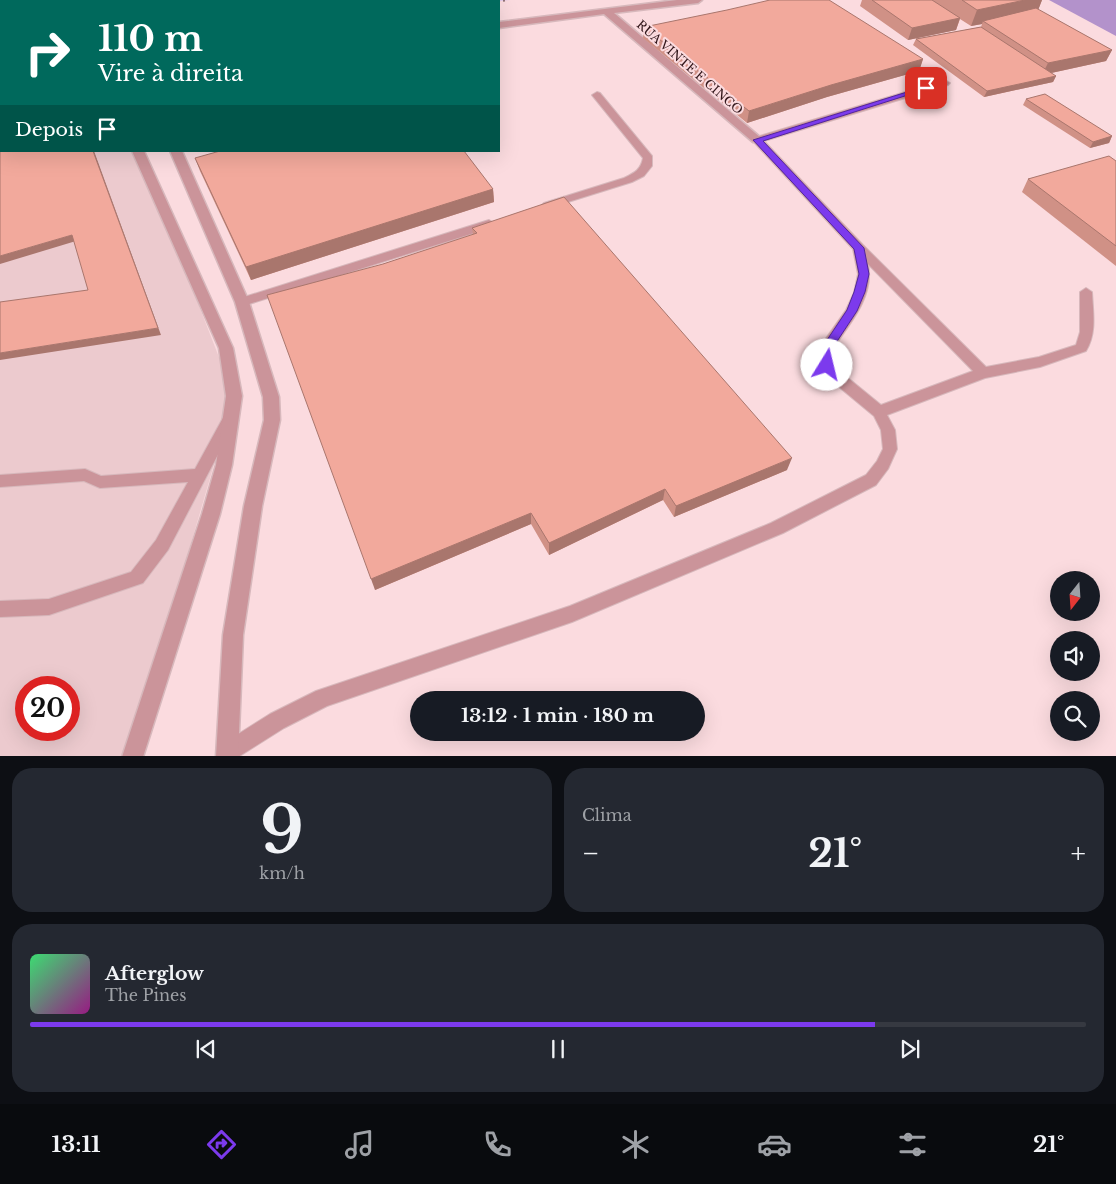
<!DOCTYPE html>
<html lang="pt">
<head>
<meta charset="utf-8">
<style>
  body { margin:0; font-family:"Libre Baskerville",serif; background:#242831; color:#f1f3f6; height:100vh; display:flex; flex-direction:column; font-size:19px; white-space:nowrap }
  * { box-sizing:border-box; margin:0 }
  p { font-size:16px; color:#9ea1a6 }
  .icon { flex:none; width:28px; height:28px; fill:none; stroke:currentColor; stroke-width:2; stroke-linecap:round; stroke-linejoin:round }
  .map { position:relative; height:756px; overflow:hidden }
  .drawer { display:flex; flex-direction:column; gap:12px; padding:12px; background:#0d0f14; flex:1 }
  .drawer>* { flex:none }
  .guide { position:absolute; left:0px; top:0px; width:500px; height:152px; box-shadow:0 5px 20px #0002; background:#00695c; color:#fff; overflow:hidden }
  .needle { width:32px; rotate:197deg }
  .controls { position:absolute; left:1050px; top:571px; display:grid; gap:10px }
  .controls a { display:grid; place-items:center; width:50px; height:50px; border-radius:50%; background:#171b24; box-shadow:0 5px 20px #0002; font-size:25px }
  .speed { position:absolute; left:15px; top:676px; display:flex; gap:10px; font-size:25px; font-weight:700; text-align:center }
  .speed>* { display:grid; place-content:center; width:65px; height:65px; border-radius:50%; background:#171b24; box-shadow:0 5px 20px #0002; line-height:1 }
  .speed .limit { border:8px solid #d22; background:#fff; color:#111 }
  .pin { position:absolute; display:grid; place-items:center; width:42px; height:42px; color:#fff; margin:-21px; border-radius:10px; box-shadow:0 2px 8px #0006 }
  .me { position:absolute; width:55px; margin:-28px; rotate:9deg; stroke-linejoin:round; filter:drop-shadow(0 0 4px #0008) }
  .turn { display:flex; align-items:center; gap:18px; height:105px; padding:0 15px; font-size:22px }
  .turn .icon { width:65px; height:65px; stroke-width:2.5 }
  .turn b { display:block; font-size:35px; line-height:42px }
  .then { display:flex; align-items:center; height:48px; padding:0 15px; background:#0003; gap:10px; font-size:19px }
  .big { font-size:38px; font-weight:700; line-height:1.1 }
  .drawer .card { flex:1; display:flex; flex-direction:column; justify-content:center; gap:8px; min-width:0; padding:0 18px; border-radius:20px; background:#242831 }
  .drawer .dial { align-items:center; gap:0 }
  .dial b { font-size:65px; line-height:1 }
  .song { display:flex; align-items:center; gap:15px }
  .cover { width:60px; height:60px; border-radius:8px; background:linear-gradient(135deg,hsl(140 70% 55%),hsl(310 70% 35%)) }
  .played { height:5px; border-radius:2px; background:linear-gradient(90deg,#7c3aed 80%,#363941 80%) }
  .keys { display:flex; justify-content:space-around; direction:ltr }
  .heat { display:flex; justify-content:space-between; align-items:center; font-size:28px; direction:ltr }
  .drawer .tiles { flex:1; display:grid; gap:12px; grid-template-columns:1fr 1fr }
  .card:last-child { grid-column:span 2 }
  .trip { position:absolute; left:410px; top:691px; width:295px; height:50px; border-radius:25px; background:#171b24; box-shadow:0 5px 20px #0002; font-weight:700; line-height:50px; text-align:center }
  .menu { display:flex; height:80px; justify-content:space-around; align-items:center; background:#090b0e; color:#9ea1a6 }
  .menu .icon { width:35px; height:35px }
  .menu .selected { color:#7c3aed }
  .menu b { font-size:22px; color:#f1f3f6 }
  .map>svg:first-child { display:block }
  .built { fill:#eccace; fill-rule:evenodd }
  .green { fill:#ddc6ee }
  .forest { fill:#b392cb }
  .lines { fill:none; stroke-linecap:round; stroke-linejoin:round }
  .service-casing { stroke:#d7b8bc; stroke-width:2 }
  .minor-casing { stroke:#d7b8bc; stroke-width:3 }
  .service { fill:#cb949a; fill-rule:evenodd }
  .minor { fill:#cb949a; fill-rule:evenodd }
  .rail { stroke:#8f7276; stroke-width:2.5; stroke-dasharray:2 3; stroke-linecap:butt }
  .wall { fill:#d09186 }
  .shaded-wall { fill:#a9766d }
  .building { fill:#f2a99c; stroke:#a9766d }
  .route { fill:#7c3aed; stroke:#51269a }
  .labels { text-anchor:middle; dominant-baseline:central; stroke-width:4; stroke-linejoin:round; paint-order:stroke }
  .far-street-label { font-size:12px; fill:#31161a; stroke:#fbdbdf }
</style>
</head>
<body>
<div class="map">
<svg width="1116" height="757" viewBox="0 0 1116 757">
  <rect width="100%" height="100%" fill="#fbdbdf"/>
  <path class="built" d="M0 79 1 151H139L234 396 129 756 0 757ZM26 688H69V730H26Z"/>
  <polygon class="green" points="144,0 510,0 499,1"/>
  <polygon class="forest" points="1049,0 1116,0 1116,36"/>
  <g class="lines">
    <g class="service-casing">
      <g id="service">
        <path d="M945 80 950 83 948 85 764 141 863 245 986 367 1039 357 1076 345 1080 332V292L1086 288 1092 292C1093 313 1097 333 1086 351L1040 367 985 378 887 415 895 430 897 449 888 469 876 485 783 533 572 622 327 706 284 728 238 757H220L218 752 221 745 270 714 316 691 570 606 771 523 866 475 877 461 883 449 881 430 874 416 827 377 820 365 817 351 846 310 854 293 858 274 853 249 752 140 753 138ZM868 264 973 371 881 405 837 369 831 351C848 326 875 297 868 264Z"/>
        <path d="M597 92 600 93 652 156V166L644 176 632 182 552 207H544L542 205 544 203 624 178C634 173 641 170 643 158L592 95Z"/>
        <polygon points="489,220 495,224 493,227 246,305 238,305 236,302 238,299"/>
        <polygon points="229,414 234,416 236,420 168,550 143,583 49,615 0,617 0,601 49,599 131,572 156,540 188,482 100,488 84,481 0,487 0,475 85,469 101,476 195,469 224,416"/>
      </g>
    </g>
    <g class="minor-casing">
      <g id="minor">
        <rect x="126" y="0" width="9" height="1"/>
        <polygon points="677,0 702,0 698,3 614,13 761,138 763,140 761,142 753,142 604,14 499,28 499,22"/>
        <polygon points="132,151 144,151 233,348 242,396 232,465 220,514 143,757 122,757 202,514 216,465 226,396 219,348"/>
        <polygon points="170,151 182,151 249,302 279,397 280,420 262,506 243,635 238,757 216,757 223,635 244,506 264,420 263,397 235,302"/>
      </g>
    </g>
    <use href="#service" class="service"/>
    <use href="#minor" class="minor"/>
    <polyline class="rail" points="498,1 507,0"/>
  </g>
  <g class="wall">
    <polygon points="862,0 1042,0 1038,10 1112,50 1106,61 1051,73 1056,76 1053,82 984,97 913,45 916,39 981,27 982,24 971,26 960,19 956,30 908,40 860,6"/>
    <polygon points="644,27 923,59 919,71 827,97 747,123 643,38"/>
    <polygon points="1026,99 1112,136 1109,143 1090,148 1023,105"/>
    <polygon points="195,158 493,189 494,202 251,280 200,171"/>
    <polygon points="1116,161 1116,266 1022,192 1028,179"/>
    <polygon points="472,228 787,470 674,517 663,500 549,555 531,524 375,590 383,264 473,235"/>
  </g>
  <g class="shaded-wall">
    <polygon points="1025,0 1042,0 1037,13 983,21 982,24 971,26 977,10"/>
    <polygon points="960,18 956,30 908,40 912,28"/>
    <polygon points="1112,50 1106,61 1042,75 1048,63"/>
    <polygon points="923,59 919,71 827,97 747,123 749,111 831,85"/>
    <polygon points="1056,76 1053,82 984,97 987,91"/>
    <polygon points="1112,136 1109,143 1090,148 1093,142"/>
    <polygon points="93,151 94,151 161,335 0,360 0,353 158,328"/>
    <polygon points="493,189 494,202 251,280 246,267"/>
    <polygon points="72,235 76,241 0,264 0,256"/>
    <polygon points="792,458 787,470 674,517 676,506"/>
    <polygon points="665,489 663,500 549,555 549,543"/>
    <polygon points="531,513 531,524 375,590 371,579"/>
  </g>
  <g class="building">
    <polygon points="770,0 829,0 923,59 831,85 749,111 644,27 727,10"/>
    <polygon points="872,0 932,0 960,18 912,28"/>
    <polygon points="962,0 1025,0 977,10"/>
    <polygon points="1036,8 1112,50 1048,63 983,21"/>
    <polygon points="981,27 1056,76 987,91 916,39"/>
    <polygon points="1045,94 1112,136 1093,142 1026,99"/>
    <polygon points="1,145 1,151 93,151 158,328 0,353 0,302 88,290 72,235 0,256 0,146"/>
    <polygon points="220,151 464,151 493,189 246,267 195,158"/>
    <polygon points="1109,156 1116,161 1116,246 1028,179"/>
    <polygon points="564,197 792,458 676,506 665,489 549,543 531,513 371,579 267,295 383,264 477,233 472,228"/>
  </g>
  <polygon class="route" points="923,87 930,88 763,141 864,248 869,274 865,292 857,311 830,352 832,365 827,369 823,368 819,352 847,310 854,292 859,274 854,249 753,140"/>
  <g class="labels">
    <g class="far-street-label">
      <text transform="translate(690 67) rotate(41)">RUA VINTE E CINCO</text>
    </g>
  </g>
</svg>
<div class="controls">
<a><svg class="needle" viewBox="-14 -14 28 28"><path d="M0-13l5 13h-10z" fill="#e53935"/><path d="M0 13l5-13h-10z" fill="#9ea1a6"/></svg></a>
<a><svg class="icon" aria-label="sound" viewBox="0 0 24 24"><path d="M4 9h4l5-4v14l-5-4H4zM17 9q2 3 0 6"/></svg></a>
<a><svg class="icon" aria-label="search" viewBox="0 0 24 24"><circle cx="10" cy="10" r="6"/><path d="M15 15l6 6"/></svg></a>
</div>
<div class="speed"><div class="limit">20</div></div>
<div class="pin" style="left:926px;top:88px;background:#d93025"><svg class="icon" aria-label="arrive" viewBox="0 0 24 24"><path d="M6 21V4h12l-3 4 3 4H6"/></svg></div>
<svg class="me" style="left:827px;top:365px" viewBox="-20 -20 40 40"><circle r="19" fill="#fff"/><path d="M0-13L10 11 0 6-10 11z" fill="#7c3aed"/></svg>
<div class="trip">13:12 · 1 min · 180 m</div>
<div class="guide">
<div class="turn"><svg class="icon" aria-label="right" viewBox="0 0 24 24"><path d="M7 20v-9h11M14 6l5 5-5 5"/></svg><div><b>110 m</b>Vire à direita</div></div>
<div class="then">Depois<svg class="icon" aria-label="arrive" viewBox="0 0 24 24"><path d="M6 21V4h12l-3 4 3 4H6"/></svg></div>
</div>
</div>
<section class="drawer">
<div class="tiles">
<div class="card dial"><b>9</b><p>km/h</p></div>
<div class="card"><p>Clima</p>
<div class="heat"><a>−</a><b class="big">21°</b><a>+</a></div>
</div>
<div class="card">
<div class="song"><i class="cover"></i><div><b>Afterglow</b><p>The Pines</p></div></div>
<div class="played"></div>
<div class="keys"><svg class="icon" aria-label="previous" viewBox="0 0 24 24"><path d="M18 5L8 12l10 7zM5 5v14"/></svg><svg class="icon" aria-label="pause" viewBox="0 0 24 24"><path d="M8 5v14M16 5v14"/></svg><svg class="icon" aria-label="next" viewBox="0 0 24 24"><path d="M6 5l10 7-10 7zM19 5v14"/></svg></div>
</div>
</div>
</section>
<nav class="menu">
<b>13:11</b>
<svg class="icon selected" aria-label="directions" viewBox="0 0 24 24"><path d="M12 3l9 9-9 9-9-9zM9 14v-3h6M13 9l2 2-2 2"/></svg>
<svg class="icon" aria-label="music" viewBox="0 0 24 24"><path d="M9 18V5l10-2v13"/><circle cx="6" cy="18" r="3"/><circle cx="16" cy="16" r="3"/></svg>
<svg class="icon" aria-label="phone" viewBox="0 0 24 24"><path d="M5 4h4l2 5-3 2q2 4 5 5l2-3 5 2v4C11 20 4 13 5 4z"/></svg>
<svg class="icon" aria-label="climate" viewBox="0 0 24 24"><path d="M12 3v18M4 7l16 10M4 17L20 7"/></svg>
<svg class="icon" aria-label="car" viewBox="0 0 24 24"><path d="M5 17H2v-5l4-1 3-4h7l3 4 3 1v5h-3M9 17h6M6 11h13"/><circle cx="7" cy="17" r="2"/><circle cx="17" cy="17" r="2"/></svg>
<svg class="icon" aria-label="filters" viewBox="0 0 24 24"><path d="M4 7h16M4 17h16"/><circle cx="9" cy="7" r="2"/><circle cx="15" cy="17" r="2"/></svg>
<b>21°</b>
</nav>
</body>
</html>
